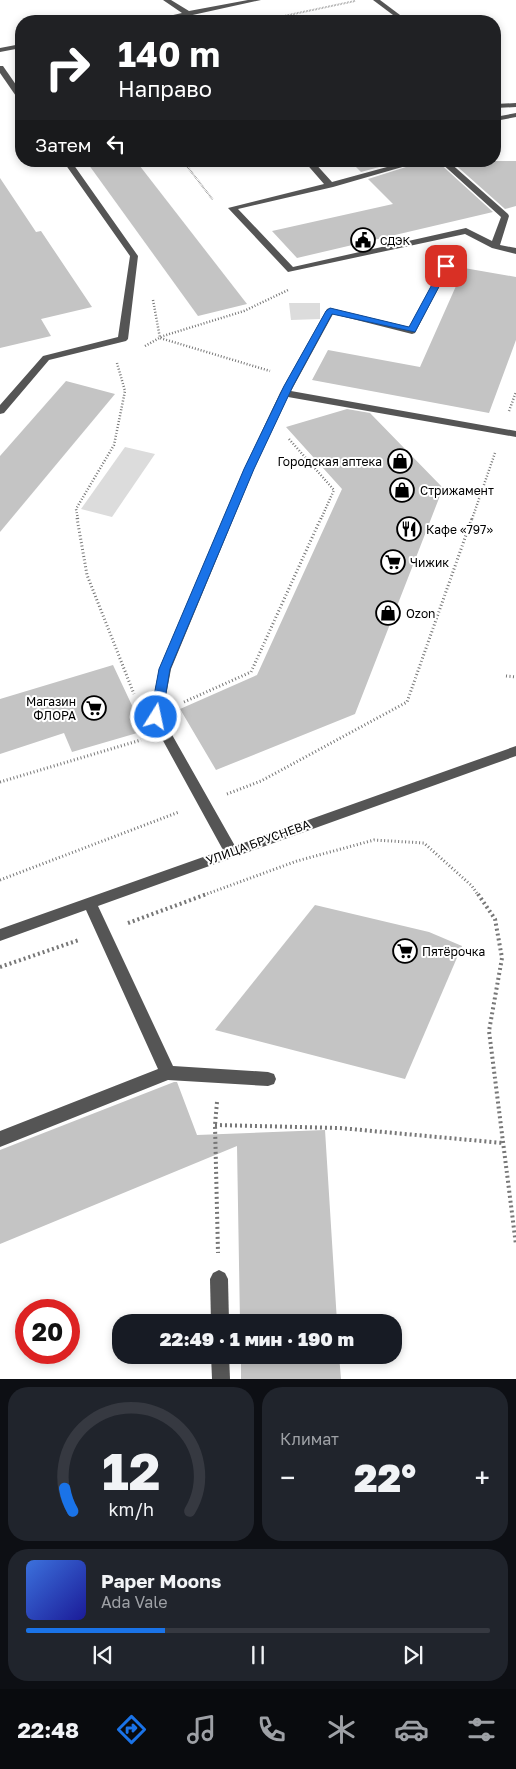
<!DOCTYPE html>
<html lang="ru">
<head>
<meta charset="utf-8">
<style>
  body { margin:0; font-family:"Golos Text",sans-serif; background:#20242c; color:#f1f3f6; height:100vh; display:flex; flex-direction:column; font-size:19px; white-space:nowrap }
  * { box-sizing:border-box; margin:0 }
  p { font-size:16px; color:#9ea1a6 }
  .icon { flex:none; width:28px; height:28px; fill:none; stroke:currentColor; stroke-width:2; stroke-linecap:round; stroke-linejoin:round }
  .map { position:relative; height:1379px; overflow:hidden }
  .details { display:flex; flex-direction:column; gap:8px; padding:8px; background:#0d0f14; flex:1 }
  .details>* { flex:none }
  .hud { position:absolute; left:15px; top:15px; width:486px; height:152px; border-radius:20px; box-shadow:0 2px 8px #0003; background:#202124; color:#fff; overflow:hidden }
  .speed { position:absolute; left:15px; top:1299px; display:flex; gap:10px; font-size:25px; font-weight:700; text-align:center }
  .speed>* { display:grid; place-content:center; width:65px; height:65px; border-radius:50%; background:#171b24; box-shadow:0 2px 8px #0003; line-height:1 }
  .speed .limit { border:8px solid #d22; background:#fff; color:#111 }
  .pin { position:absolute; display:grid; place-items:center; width:42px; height:42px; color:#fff; margin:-21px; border-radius:10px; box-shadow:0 2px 8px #0006 }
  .me { position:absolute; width:55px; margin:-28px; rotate:10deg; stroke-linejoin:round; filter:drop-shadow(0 0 4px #0008) }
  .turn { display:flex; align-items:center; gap:18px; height:105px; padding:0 20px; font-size:22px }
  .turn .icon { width:65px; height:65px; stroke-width:2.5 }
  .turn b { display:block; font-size:35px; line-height:42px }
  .then { display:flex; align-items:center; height:48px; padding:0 20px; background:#0003; gap:10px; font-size:19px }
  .big { font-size:38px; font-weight:800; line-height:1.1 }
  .details .tile { flex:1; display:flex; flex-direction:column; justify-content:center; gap:8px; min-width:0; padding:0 18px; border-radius:20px; background:#20242c }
  .details .dial { align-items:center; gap:0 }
  .dial svg { height:130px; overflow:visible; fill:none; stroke:#363941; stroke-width:7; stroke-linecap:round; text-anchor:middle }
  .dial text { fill:#f1f3f6; stroke:none }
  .song { display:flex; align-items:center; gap:15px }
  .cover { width:60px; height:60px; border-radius:8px; background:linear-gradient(135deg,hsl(220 70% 55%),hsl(240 70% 35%)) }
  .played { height:5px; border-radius:2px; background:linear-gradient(90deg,#1a73e8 30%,#363941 30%) }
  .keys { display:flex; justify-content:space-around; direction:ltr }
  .heat { display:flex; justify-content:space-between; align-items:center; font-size:28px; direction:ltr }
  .details .tiles { flex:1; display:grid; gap:8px; grid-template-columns:1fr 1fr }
  .tile:last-child { grid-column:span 2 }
  .trip { position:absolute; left:112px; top:1314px; width:290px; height:50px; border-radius:20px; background:#171b24; box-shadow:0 2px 8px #0003; font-weight:800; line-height:50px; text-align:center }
  .tab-bar { display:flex; height:80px; justify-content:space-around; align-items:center; background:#090b0e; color:#9ea1a6 }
  .tab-bar .icon { width:35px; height:35px }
  .tab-bar .on { color:#1a73e8 }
  .tab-bar b { font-size:22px; color:#f1f3f6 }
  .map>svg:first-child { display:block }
  .green { fill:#dcdcdc }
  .building { fill:#c4c4c4 }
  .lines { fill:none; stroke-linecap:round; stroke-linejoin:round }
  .path-far3 { stroke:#777; stroke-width:2; stroke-dasharray:0.5 1; stroke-linecap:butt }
  .path-far2 { stroke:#777; stroke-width:2.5; stroke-dasharray:1 2; stroke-linecap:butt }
  .path-far1 { stroke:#777; stroke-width:3; stroke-dasharray:1 2.5; stroke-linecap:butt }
  .path { stroke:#777; stroke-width:4; stroke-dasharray:2 3; stroke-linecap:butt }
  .minor { fill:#555; fill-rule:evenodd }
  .route { fill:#1a73e8; stroke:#114b97 }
  .labels { text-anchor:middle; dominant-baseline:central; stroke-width:4; stroke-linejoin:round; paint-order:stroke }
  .far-poi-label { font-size:11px; fill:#000; stroke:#fff; text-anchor:start }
  .poi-label { font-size:12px; fill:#000; stroke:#fff; text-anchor:start }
  .street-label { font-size:12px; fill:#000; stroke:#fff }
</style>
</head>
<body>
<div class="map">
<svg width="516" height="1379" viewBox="0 0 516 1379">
  <rect width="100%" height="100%" fill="#fff"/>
  <g class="green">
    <polygon points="289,303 320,303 320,319 291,320"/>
    <polygon points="125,447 155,454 112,517 81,509"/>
  </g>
  <g class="building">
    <polygon points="86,161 136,161 247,304 198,316"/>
    <polygon points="350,161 401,161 361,172"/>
    <polygon points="425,161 437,161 493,212 297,258 272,231 393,204 368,179"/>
    <polygon points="451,161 516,161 516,206 505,209"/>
    <polygon points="0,178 36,232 41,231 92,307 41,319 51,336 0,348"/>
    <polygon points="464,268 516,277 516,340 489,413 312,380 328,350 420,367"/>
    <polygon points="66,381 115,394 0,532 0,456"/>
    <polygon points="347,409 370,413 443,488 355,714 216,770 180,709 257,675 342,489 286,427"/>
    <polygon points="113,665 144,731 72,752 64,733 0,754 0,699"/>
    <polygon points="315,905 429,932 462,946 405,1079 215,1030"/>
    <polygon points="174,1082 177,1082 197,1135 325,1130 337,1322 240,1322 237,1146 0,1244 0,1150"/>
    <polygon points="241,1355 339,1355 341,1379 241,1379"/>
  </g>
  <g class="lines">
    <g class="path-far3">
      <polyline points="265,20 355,1"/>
      <polyline points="183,161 213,200"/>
    </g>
    <g class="path-far2">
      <polyline points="153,300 160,338 270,371"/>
      <polyline points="145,346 163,336 244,311 288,290"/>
      <polyline points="509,411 516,392"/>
      <polyline points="289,439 334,490 321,519"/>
      <polyline points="78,519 76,509 114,445 125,391 117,363"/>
      <polyline points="472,519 495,453"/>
    </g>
    <g class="path-far1">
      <polyline points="77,518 87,575 134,694"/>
      <polyline points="506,676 516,677"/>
      <polyline points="184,702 251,672 321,518"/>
      <polyline points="0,782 141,740"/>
      <polyline points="227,794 261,781 407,702 472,518"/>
      <polyline points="0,880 179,812"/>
      <polyline points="204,895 297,861 374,840 424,843 472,886 478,895"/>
    </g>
    <g class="path">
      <polyline points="478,894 495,919 502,958 489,1031 516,1245"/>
      <polyline points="128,923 207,894"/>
      <polyline points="0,967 79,940"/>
      <polyline points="217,1102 215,1125 218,1253"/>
      <polyline points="215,1125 340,1128 503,1143"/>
    </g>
    <g class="minor">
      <polygon points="163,0 171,0 189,11 248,0 261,0 188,16 159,21 147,21 182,13"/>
      <polygon points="373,0 380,0 408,21 401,21"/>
      <polygon points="21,44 21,48 0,52 0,48"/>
      <polygon points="0,66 3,66 21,92 21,99 18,99 0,73"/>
      <polygon points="516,103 516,107 495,108 495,104"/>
      <polygon points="516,113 516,117 495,121 495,117"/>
      <polygon points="63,161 71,161 138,256 128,339 126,341 49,360 4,413 0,414 0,405 43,356 118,337 130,256"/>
      <polygon points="304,161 313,161 332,182 409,161 423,161 333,187 238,209 293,267 466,228 492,241 501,217 439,161 448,161 508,214 509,216 500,245 516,248 516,254 492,248 465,234 288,272 228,208 324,184"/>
      <polygon points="446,263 450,266 415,333 412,334 333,314 291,391 516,431 516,437 288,397 254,469 171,669 162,717 235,846 516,746 516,756 98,906 173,1066 268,1072 274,1074 276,1079 274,1084 268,1086 168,1080 0,1147 0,1131 158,1069 86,910 0,941 0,929 223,850 150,717 159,669 244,469 280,393 327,309 330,308 409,327 442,266"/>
      <polygon points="219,1270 225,1273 228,1279 229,1322 211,1322 210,1279 213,1273"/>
      <polygon points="211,1355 229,1355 230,1379 212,1379"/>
    </g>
  </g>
  <polygon class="route" points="446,263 450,266 415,332 332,314 293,386 254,469 170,669 162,717 156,721 152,720 150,717 159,669 244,469 284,386 326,311 330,308 409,327 442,266"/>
  <defs>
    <g id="civic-ring" transform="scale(1.25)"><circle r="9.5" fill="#fff" stroke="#000" stroke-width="1.5"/><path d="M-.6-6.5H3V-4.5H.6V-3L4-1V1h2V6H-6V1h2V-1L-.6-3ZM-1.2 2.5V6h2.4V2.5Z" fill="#000"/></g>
    <g id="shop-ring" transform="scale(1.25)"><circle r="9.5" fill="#fff" stroke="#000" stroke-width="1.5"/><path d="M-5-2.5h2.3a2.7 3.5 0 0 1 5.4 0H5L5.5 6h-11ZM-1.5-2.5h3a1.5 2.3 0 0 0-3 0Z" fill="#000"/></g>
    <g id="restaurant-ring" transform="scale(1.25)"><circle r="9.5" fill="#fff" stroke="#000" stroke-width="1.5"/><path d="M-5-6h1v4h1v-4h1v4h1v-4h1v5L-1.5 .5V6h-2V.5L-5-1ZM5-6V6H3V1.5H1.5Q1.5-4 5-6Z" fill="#000"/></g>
    <g id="supermarket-ring" transform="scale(1.25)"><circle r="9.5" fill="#fff" stroke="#000" stroke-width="1.5"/><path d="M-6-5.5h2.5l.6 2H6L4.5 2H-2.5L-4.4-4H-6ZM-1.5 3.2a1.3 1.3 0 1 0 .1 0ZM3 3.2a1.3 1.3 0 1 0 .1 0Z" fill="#000"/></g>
  </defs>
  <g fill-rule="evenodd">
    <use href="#civic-ring" x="363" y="240"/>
    <use href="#shop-ring" x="400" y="461"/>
    <use href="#shop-ring" x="402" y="490"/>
    <use href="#restaurant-ring" x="409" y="529"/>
    <use href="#supermarket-ring" x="393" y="562"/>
    <use href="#shop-ring" x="388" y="613"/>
    <use href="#supermarket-ring" x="94" y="708"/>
    <use href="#supermarket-ring" x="405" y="951"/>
  </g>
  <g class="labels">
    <g class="far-poi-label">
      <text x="380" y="240">СДЭК</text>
    </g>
    <g class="poi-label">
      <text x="382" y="461" text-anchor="end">Городская аптека</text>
      <text x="420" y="490">Стрижамент</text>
      <text x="426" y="529">Кафе «797»</text>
      <text x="410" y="562">Чижик</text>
      <text x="406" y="613">Ozon</text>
      <text x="76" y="701" text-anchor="end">Магазин<tspan x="76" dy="14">ФЛОРА</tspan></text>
      <text x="422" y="951">Пятёрочка</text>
    </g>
    <g class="street-label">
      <text transform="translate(258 842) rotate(-20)">УЛИЦА БРУСНЕВА</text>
    </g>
  </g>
</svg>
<div class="speed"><div class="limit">20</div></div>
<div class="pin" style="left:446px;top:266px;background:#d93025"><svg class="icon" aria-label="arrive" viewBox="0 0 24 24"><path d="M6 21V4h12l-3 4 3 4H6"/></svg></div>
<svg class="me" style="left:156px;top:717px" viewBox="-20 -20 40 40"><circle r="17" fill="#1a73e8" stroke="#fff" stroke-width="3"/><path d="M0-11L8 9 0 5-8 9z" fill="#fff"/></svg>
<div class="trip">22:49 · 1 мин · 190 m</div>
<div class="hud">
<div class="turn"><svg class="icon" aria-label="right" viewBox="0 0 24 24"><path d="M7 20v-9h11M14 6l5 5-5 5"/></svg><div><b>140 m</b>Направо</div></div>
<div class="then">Затем<svg class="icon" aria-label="left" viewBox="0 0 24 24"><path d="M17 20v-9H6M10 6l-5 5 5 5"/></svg></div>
</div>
</div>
<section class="details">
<div class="tiles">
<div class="tile dial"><svg viewBox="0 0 100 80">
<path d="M14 69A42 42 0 1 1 86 69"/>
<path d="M14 69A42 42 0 0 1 9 55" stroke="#1a73e8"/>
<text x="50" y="56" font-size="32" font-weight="700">12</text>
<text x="50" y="72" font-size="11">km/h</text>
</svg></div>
<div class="tile"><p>Климат</p>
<div class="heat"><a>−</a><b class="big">22°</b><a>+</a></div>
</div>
<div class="tile">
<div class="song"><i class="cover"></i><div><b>Paper Moons</b><p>Ada Vale</p></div></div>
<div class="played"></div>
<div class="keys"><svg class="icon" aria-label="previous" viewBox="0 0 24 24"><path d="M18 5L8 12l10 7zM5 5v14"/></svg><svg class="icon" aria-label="pause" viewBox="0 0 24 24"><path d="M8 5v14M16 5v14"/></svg><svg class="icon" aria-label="next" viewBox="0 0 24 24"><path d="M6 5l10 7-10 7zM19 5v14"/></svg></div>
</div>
</div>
</section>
<nav class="tab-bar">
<b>22:48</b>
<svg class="icon on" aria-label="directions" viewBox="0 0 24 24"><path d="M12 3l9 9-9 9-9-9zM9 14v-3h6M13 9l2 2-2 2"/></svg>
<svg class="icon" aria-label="music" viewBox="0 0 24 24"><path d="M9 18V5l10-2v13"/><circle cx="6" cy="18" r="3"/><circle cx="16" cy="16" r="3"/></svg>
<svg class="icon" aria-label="phone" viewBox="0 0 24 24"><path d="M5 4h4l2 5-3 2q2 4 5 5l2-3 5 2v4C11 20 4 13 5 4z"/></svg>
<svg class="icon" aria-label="climate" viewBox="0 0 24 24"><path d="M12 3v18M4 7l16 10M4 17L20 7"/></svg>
<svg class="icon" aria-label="car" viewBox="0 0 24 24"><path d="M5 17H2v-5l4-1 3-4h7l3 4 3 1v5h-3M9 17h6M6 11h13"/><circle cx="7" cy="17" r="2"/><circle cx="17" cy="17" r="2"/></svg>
<svg class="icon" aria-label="filters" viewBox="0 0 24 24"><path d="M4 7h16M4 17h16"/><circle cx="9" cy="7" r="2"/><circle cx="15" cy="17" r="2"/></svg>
</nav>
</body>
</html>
